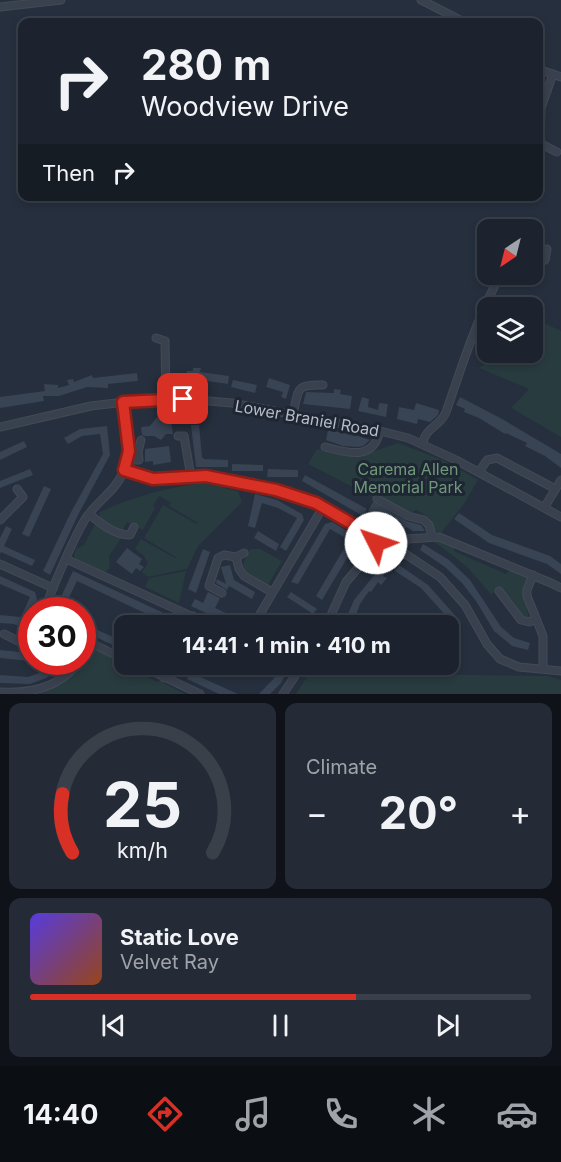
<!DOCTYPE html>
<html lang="en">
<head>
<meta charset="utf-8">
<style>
  body { margin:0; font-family:Inter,sans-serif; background:#252b36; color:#f1f3f6; height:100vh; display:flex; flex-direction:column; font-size:22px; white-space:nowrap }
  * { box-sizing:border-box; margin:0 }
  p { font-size:20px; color:#a0a4aa }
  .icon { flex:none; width:33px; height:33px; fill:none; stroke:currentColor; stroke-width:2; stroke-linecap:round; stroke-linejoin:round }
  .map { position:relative; height:694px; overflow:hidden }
  .drawer { display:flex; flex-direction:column; gap:9px; padding:9px; background:#0f1319; flex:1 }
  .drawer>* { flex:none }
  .banner { position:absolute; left:18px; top:18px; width:525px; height:183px; border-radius:12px; box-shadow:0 3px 9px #0003,0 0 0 2px #3a404a; background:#1c232e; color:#f1f3f6; overflow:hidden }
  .needle { width:39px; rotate:215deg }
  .buttons { position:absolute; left:477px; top:219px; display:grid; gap:12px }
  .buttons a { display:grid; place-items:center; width:66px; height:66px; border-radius:12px; background:#1c232e; box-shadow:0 3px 9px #0003,0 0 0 2px #3a404a; font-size:30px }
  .speed { position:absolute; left:18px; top:597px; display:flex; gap:12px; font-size:30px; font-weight:700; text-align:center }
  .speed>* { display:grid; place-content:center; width:78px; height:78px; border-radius:50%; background:#1c232e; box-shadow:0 3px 9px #0003,0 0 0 2px #3a404a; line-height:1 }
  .speed .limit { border:9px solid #d22; background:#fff; color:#111 }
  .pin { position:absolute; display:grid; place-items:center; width:51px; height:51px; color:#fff; margin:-26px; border-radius:12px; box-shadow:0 3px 9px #0006 }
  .me { position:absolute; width:66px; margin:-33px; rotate:311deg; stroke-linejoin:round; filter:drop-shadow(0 0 4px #0008) }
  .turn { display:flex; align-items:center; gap:21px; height:126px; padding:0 24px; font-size:27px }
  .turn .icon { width:78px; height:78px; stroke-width:2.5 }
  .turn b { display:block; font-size:42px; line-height:51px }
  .then { display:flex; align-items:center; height:57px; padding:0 24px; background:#0003; gap:12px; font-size:22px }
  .big { font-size:45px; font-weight:700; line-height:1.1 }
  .drawer .tile { flex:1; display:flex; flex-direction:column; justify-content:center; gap:9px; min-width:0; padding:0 21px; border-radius:12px; background:#252b36 }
  .drawer .dial { align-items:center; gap:0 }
  .dial svg { height:156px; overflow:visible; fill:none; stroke:#3a404a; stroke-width:7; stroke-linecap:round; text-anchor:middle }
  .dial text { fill:#f1f3f6; stroke:none }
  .song { display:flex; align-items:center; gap:18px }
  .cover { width:72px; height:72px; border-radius:9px; background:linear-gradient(135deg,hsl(250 70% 55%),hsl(20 70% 35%)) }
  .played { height:6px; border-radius:3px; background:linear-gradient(90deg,#d93025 65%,#3a404a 65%) }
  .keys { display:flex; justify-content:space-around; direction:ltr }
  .heat { display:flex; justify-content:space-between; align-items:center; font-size:33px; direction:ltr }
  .drawer .tiles { flex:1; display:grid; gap:9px; grid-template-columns:1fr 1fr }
  .tile:last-child { grid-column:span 2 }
  .trip { position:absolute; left:114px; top:615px; width:345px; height:60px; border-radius:12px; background:#1c232e; box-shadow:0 3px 9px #0003,0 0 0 2px #3a404a; font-weight:700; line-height:60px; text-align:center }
  .menu { display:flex; height:96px; justify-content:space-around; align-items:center; background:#0b0e12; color:#a0a4aa }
  .menu .icon { width:42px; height:42px }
  .menu .on { color:#d93025 }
  .menu b { font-size:27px; color:#f1f3f6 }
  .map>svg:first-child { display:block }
  .green { fill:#283b3e }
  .building { fill:#384353 }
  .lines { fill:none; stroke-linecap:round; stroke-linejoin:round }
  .minor-casing { stroke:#434a57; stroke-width:9 }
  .minor { stroke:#3a414e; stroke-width:7 }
  .route-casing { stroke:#8d1f18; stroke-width:15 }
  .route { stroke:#d93025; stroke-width:10 }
  .labels { text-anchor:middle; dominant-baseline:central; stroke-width:6; stroke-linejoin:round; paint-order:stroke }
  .street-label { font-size:16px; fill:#b6bcc8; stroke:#1f2633 }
  .park-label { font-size:16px; fill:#6e9879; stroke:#1f2633 }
</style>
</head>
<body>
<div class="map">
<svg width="561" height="694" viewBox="0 0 561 694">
  <rect width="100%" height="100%" fill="#262f3d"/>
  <g class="green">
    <polygon points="534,318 561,331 561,437 511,408 529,389 479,368 501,353 532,352"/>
    <path d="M398 443 445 461 478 480 464 504 441 533 435 531 429 517 416 510 410 513 376 495 374 498 308 464 317 449C355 456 362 456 398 443Z"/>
    <path d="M222 482 224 488 238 491 242 502 198 546 187 569 148 577 142 572 148 563 144 556 135 549 141 539 175 558H177L144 538 163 505 197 524 198 523 169 506 171 503 159 496 153 506 155 508 143 530 127 522 123 530C113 531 102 523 99 514L100 512C137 495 181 483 222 482Z"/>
    <polygon points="96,522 122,537 109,556 110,568 104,573 75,559 74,555 76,549 84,545"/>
    <polygon points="432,540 448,542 455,547 454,551 506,574 510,569 526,576 527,579 524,596 529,618 528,619 520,616 501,588 491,594 466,566"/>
    <path d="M250 549H260L282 561 267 587C244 574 236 575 250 549Z"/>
    <polygon points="186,571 179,603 145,587 149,578"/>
    <polygon points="92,650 96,650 124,663 124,664 140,670 141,674 157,682 160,681 185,694 38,694 61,683 81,664"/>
    <polygon points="315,664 381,665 408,674 547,676 561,680 561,694 296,694"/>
  </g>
  <g class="building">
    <polygon points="193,368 201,368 200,372 229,376 228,384 187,378 187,371 193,371"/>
    <polygon points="137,373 138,381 108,384 108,388 87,387 59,396 43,396 44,401 0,408 0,397 45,391 44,384 58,385 58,388 69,385 67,380 73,379 74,382 92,375 93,378"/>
    <polygon points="269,378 290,385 286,399 281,397 283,392 266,387"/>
    <polygon points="233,380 257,385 255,393 231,387"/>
    <polygon points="334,389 341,390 340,394 352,396 350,409 303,404 306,392 334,393"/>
    <polygon points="362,397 369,399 368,407 378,410 379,403 388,404 386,417 358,411"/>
    <polygon points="460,397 504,420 561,454 561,468 545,456 525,446 527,443 506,433 505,434 479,418 464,412 465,409 456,405"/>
    <polygon points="416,403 439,410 438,415 430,422 418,419 417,424 397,419 399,407 414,410"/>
    <polygon points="157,417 163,422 171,421 173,434 166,434 161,440 154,436 145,436 142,435 141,427 150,426"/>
    <polygon points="191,425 199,425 202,457 204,459 228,460 228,467 196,467"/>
    <polygon points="107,426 110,455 78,515 50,575 43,571 70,514 103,454 100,434 82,436 68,444 64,438 80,429"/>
    <polygon points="328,430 355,435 370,440 363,446 358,447 343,446 326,440"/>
    <polygon points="24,441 27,447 0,460 0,452"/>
    <polygon points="169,446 171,462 153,465 153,461 145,462 145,449"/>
    <polygon points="232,464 263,465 263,471 232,471"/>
    <polygon points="30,469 33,475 0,488 0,481"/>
    <polygon points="268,469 298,470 298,477 267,477"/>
    <polygon points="305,475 367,509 363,516 302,481"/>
    <polygon points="44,486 51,489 29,537 22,534"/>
    <polygon points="255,494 277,500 302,514 304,520 286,551 280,547 297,518 278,508 262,503 255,528 248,526"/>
    <polygon points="373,502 406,521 421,525 425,531 413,531 406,527 404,530 374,512 373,514 368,511"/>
    <polygon points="459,513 492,535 550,556 561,564 561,574 547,564 489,543 454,519"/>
    <polygon points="332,522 359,538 322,600 316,596 349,540 330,529 298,584 291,582 325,524"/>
    <polygon points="6,526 12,529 4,546 35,560 32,566 1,552 0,554 0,538"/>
    <polygon points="258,531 279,544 276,551 254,538"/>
    <polygon points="423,544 449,560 470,580 501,627 514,638 530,643 528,650 512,646 494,631 476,601 462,583 445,567 420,550"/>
    <polygon points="127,548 142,559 139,564 144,567 140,571 136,568 132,574 116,562"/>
    <polygon points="203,549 210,552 196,593 188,589"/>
    <polygon points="385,562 390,566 383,576 387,578 381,585 378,582 371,592 369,591 360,604 352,626 343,626 354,600"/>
    <polygon points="230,565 234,580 255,592 252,599 229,586 227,590 216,583 217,579 226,584 221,567"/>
    <polygon points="399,565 428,585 460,621 448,631 448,626 443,626 449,619 421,588 395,571"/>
    <polygon points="73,571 181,621 179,626 172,626 77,581 63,610 55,610"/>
    <polygon points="0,576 35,592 37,599 25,629 14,624 0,623 0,615 21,617 30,597 0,584"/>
    <polygon points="208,592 220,598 215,608 237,618 233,626 191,606 195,599 203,603"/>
    <polygon points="291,592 317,609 313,614 287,597"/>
    <polygon points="82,623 124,642 124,650 82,631"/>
    <polygon points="0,650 29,653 29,661 0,658"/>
    <polygon points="57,662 59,662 63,667 46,678 30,684 0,683 0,675 28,677 42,672"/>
    <polygon points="282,664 291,664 281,683 270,694 259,694 276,676"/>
    <polygon points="190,672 209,681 238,694 219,694 198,684 187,679"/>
  </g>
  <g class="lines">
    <g class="minor-casing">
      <g id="minor">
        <polyline points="421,0 464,22"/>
        <polyline points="0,7 61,0"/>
        <polyline points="538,69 561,77"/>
        <polyline points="553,74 541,108 540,141 543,145 557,152"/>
        <polyline points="532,258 545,260 547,249"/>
        <polyline points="156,338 165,341 165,343 166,399"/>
        <path d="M293 414C299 389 295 384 323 385"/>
        <polyline points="0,427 91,406 142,400 186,399 232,403 380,431 408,438 456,460 561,517"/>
        <polyline points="178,436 184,436 191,477"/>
        <path d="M423 444C424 428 441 426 446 412 462 366 477 317 501 274"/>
        <path d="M325 447C348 453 373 461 380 431"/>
        <polyline points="128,460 139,460 138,452 141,440"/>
        <polyline points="124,470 153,479 206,476 223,478 276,490 316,503 407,555 440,577 465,605 487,644 500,659 519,667 561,671"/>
        <polyline points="479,472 487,460 497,458 550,486"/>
        <polyline points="377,499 408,516 424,520 429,525 432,536"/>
        <polyline points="544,508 561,480"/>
        <path d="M89 514C100 523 114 535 130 535L134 527"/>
        <polyline points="0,520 23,497 17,489"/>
        <polyline points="363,530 369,523 404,542"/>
        <polyline points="399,551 407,539 439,537 551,583 561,588"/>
        <polyline points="244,553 236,557 239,569 244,576 272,592"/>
        <polyline points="66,559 213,626"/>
        <polyline points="0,564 53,588"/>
        <polyline points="533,575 527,590 527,596 543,636 543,668"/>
        <polyline points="499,591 521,620 529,622 536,619"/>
        <polyline points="222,593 209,586 218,558 224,555 236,557"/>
        <path d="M44 610C56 581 68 549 84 521 92 507 104 499 114 487 135 462 128 431 123 402"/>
        <polyline points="189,626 193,616"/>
        <polyline points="253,626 323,507"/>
        <polyline points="326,626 346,582 369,555 378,539"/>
        <polyline points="4,634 18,641 26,642 32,638"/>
        <polyline points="82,639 124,659"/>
        <polyline points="82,654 89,642"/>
        <polyline points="137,664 200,694"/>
        <polyline points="420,664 432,667 441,664"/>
        <polyline points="164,678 171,664"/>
        <path d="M0 692C30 694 60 687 79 662"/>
        <polyline points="283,694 303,664"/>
      </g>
    </g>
    <use href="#minor" class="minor"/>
  </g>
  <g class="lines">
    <g class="route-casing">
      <polyline id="route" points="183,399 123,402 129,451 124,470 153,479 206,476 276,490 316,503 378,539 376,543"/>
    </g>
    <use href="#route" class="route"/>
  </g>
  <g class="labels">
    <g class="street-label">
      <text transform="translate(307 418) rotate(10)">Lower Braniel Road</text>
    </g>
    <g class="park-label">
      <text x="408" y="469">Carema Allen<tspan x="408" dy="18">Memorial Park</tspan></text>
    </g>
  </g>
</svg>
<div class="buttons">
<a><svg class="needle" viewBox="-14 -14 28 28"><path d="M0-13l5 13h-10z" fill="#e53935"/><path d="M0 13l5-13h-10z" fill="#a0a4aa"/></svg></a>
<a><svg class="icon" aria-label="layers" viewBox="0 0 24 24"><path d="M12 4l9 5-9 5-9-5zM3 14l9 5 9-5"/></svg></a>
</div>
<div class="speed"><div class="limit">30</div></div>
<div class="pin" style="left:183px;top:399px;background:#d93025"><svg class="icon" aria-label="arrive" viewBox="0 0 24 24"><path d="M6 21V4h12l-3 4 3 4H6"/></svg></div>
<svg class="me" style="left:376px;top:543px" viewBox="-20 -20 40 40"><circle r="19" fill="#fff"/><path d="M0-13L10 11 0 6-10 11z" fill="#d93025"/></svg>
<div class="trip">14:41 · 1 min · 410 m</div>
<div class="banner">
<div class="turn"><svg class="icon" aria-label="right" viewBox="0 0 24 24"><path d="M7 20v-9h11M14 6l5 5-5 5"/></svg><div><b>280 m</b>Woodview Drive</div></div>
<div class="then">Then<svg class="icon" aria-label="right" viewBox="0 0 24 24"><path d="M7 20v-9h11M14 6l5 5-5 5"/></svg></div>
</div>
</div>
<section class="drawer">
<div class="tiles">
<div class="tile dial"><svg viewBox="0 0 100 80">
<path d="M14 69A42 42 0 1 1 86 69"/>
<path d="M14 69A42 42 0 0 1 9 39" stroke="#d93025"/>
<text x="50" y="56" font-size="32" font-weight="700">25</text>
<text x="50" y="72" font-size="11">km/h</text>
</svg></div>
<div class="tile"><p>Climate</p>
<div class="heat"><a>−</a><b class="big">20°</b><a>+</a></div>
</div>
<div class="tile">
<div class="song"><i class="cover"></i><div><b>Static Love</b><p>Velvet Ray</p></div></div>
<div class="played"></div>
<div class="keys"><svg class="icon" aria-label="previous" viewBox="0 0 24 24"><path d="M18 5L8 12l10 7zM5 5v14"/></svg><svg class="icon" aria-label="pause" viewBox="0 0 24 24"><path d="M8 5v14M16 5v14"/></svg><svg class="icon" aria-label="next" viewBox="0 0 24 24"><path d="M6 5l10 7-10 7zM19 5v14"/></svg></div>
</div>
</div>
</section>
<nav class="menu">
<b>14:40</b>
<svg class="icon on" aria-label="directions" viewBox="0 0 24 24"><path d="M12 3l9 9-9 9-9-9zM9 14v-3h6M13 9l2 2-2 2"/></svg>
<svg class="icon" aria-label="music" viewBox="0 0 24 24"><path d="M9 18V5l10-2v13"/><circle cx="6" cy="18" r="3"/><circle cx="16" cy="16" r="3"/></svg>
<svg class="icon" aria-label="phone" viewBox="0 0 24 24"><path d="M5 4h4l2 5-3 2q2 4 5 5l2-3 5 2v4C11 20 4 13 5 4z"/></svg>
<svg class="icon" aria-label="climate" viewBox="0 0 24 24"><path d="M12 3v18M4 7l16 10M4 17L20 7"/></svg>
<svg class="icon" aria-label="car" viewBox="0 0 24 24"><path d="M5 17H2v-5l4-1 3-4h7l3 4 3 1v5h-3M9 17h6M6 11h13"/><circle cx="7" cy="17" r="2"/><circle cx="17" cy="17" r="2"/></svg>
</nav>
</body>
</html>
